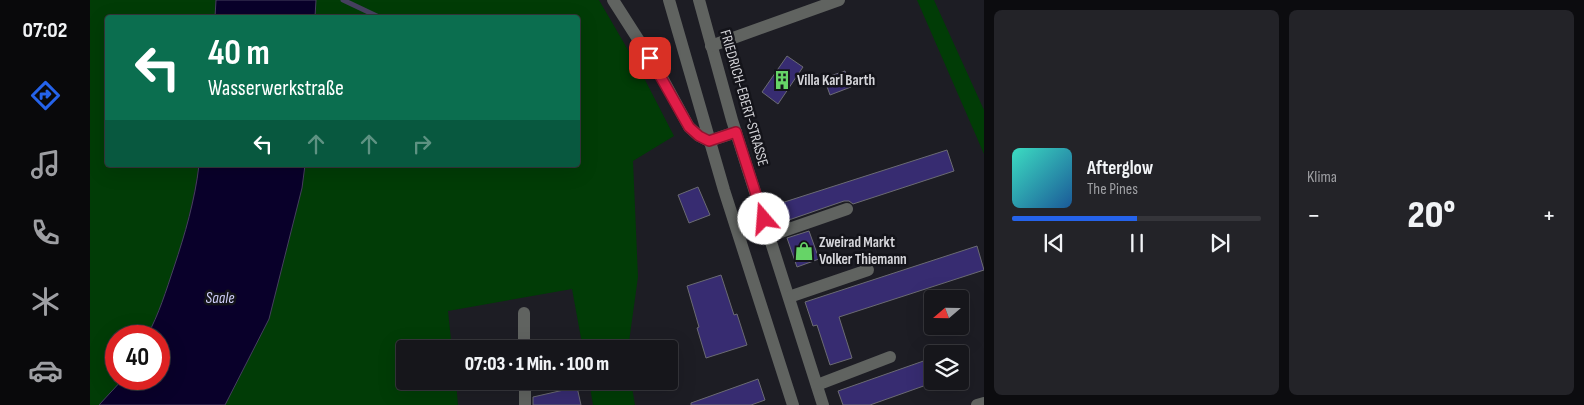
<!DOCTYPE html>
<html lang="de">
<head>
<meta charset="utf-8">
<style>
  body { margin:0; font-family:"Sofia Sans Condensed",sans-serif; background:#232328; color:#f1f3f6; height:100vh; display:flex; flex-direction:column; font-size:19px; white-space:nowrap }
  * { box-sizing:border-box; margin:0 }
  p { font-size:16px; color:#9e9fa3 }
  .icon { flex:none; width:28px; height:28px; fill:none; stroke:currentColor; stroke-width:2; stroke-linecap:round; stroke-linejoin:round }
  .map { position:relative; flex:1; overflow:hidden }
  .side { display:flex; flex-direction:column; gap:10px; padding:10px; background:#0c0c0f; width:600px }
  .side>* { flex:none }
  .banner { position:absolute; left:15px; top:15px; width:475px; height:152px; border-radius:5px; box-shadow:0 5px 20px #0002,0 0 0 1px #35353a; background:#0b6e4f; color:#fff; overflow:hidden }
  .needle { width:32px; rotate:250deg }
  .buttons { position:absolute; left:834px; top:290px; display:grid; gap:10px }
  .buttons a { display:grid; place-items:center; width:45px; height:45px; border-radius:5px; background:#16161b; box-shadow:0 5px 20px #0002,0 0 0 1px #35353a; font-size:25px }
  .speed { position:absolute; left:15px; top:325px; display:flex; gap:10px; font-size:25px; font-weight:700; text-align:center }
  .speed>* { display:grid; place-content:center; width:65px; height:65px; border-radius:50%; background:#16161b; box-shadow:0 5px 20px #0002,0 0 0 1px #35353a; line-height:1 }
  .speed .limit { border:8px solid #d22; background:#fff; color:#111 }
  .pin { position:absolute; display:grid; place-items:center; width:42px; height:42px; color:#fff; margin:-21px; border-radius:10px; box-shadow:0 2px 8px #0006 }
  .me { position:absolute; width:55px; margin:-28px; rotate:342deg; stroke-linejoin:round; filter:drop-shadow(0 0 4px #0008) }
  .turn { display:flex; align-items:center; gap:18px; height:105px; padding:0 20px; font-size:22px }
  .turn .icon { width:65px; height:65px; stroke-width:2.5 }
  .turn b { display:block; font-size:35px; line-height:42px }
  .lanes { display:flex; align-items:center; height:48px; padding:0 20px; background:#0003; justify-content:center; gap:25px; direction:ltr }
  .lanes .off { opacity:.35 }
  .big { font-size:38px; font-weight:800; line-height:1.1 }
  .side .widget { flex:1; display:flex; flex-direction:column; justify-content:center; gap:8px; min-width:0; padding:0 18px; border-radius:8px; background:#232328 }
  .song { display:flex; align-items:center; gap:15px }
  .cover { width:60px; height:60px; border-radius:8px; background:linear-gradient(135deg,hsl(170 70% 55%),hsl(210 70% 35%)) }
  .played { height:5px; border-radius:2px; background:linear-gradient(90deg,#2563eb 50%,#35353a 50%) }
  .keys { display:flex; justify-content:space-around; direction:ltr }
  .heat { display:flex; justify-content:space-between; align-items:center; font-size:28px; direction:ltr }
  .side .tiles { flex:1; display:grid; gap:10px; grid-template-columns:repeat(2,1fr) }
  .trip { position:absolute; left:306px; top:340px; width:282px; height:50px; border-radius:5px; background:#16161b; box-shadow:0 5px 20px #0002,0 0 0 1px #35353a; font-weight:800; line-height:50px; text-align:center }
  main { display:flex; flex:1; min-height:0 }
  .tabs { display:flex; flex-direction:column; width:90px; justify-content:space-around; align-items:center; background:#09090b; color:#9e9fa3 }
  .tabs .icon { width:35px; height:35px }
  .tabs .active { color:#2563eb }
  .tabs b { font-size:22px; color:#f1f3f6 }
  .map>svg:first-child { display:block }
  .green { fill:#013c06 }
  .water { fill:#09002a; stroke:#46405f }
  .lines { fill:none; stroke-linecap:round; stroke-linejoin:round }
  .stream { stroke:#46405f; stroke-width:5 }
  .building { fill:#372c71; stroke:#6b6b73 }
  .minor { stroke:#606360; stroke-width:12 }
  .route-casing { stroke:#92132f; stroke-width:12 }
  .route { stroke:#e11d48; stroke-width:9 }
  .labels { text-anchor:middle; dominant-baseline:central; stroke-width:5; stroke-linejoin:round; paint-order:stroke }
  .poi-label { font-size:15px; font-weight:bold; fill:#d5d5da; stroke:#14141a; text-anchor:start }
  .street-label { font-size:15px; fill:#d5d5da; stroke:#14141a }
  .water-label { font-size:16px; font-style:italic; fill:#cfcef8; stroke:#14141a }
</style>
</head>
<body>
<main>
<nav class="tabs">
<b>07:02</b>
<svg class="icon active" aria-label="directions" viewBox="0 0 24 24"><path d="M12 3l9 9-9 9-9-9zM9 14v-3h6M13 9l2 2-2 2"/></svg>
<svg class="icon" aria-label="music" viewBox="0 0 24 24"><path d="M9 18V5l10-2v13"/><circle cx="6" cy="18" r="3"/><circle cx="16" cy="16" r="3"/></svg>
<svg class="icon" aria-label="phone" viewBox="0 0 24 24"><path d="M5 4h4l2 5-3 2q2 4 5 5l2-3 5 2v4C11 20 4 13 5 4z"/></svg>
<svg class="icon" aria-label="climate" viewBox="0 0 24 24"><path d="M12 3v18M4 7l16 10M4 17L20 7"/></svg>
<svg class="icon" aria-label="car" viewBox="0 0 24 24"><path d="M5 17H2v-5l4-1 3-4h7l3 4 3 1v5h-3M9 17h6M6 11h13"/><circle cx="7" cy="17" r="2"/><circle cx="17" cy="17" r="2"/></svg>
</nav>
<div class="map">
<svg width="894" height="405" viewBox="0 0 894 405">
  <rect width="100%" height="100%" fill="#1d1d24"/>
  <g class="green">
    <path d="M0 0H126L125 17 18 18V165H109C99 222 84 285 57 336H26V379H33L9 405H0Z"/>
    <polygon points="226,0 509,0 552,74 584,136 543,161 548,277 538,349 493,349 482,289 358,311 362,349 315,349 315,381 366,381 368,405 135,405 179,319 212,188 215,165 488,165 488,18 225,17"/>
    <polygon points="827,0 844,0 894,110 894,154"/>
    <polygon points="499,381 541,381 545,405 503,405"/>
  </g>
  <g class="water">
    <polygon points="126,0 226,0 225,17 125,17"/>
    <path d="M109 165H215L212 188 179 319 135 405H9L33 379H69V336H57C69 314 76 291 84 267 95 234 105 200 109 165Z"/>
  </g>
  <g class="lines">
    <polyline class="stream" points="253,0 291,18"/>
  </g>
  <g class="building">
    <polygon points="697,56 713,67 688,104 672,92"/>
    <polygon points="755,71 761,87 740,95 734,78"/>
    <polygon points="857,150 864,171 763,204 759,201 754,201 690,223 685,205"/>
    <polygon points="608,187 620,215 599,223 588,195"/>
    <polygon points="719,231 729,259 707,267 697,238"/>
    <polygon points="887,246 894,270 749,317 762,358 740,365 727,325 723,326 715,302"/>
    <polygon points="631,275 644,315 647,314 657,345 616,358 607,328 609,327 597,286"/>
    <polygon points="842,358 842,383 780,405 753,405 748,391"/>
    <polygon points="668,379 675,400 661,405 601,405 601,403"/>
    <polygon points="487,387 491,405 443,405 443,397"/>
  </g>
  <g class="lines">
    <g class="minor">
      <polyline points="523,0 569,72 599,127 609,136 619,141 646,132"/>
      <polyline points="579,0 634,190 703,405"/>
      <polyline points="609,0 642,120 733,405"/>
      <polyline points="621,46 749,0"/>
      <polyline points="679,236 757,209"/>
      <polyline points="699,297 778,270"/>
      <polyline points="434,313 434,349"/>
      <polyline points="435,381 435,405"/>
      <polyline points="727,385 800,357"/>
      <polyline points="887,405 894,403"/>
    </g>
  </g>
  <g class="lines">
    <g class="route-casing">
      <polyline id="route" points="560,58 599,127 609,136 619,141 646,132 674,219"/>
    </g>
    <use href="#route" class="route"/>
  </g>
  <defs>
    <g id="building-bare" transform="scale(1.5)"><path d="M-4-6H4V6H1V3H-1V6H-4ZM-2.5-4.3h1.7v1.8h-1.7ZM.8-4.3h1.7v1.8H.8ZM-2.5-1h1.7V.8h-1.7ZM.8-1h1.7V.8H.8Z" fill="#66d467" stroke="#14141a" stroke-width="2.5" paint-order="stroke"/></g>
    <g id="shop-bare" transform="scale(1.5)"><path d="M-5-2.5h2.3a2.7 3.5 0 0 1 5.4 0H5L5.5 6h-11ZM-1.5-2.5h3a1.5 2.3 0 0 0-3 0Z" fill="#66d467" stroke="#14141a" stroke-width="2.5" paint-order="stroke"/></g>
  </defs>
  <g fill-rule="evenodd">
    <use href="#building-bare" x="692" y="80"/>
    <use href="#shop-bare" x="714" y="251"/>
  </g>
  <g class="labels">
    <g class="poi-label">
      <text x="707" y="80">Villa Karl Barth</text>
      <text x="729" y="242">Zweirad Markt<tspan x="729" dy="17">Volker Thiemann</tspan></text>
    </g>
    <g class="street-label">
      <text transform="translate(654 98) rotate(74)">FRIEDRICH-EBERT-STRASSE</text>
    </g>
    <g class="water-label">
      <text x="130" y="298">Saale</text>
    </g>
  </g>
</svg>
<div class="buttons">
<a><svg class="needle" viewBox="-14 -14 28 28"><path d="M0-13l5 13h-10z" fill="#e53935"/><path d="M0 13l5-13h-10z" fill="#9e9fa3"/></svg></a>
<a><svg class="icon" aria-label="layers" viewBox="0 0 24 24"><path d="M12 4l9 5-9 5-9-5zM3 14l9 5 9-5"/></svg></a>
</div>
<div class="speed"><div class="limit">40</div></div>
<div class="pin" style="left:560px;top:58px;background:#d93025"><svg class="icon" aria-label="arrive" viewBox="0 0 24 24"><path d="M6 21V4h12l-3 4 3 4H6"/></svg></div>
<svg class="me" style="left:674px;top:219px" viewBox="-20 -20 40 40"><circle r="19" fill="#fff"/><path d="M0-13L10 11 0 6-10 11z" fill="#e11d48"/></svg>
<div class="trip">07:03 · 1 Min. · 100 m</div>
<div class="banner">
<div class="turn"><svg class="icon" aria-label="left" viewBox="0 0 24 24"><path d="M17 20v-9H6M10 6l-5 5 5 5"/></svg><div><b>40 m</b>Wasserwerkstraße</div></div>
<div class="lanes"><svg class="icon" aria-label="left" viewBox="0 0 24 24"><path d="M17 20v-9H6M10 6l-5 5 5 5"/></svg><svg class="icon off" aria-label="ahead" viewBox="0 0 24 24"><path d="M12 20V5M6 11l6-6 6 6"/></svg><svg class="icon off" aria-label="ahead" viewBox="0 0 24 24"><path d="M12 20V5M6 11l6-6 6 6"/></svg><svg class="icon off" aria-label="right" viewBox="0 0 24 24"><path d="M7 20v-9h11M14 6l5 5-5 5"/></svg></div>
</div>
</div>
<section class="side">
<div class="tiles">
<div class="widget">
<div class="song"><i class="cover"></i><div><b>Afterglow</b><p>The Pines</p></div></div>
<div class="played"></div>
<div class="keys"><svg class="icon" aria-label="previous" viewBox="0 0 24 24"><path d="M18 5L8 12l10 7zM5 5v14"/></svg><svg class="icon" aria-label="pause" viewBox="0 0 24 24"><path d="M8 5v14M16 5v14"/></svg><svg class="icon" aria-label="next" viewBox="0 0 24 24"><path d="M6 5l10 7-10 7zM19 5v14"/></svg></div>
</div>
<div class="widget"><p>Klima</p>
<div class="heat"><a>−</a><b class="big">20°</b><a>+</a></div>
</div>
</div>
</section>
</main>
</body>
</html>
